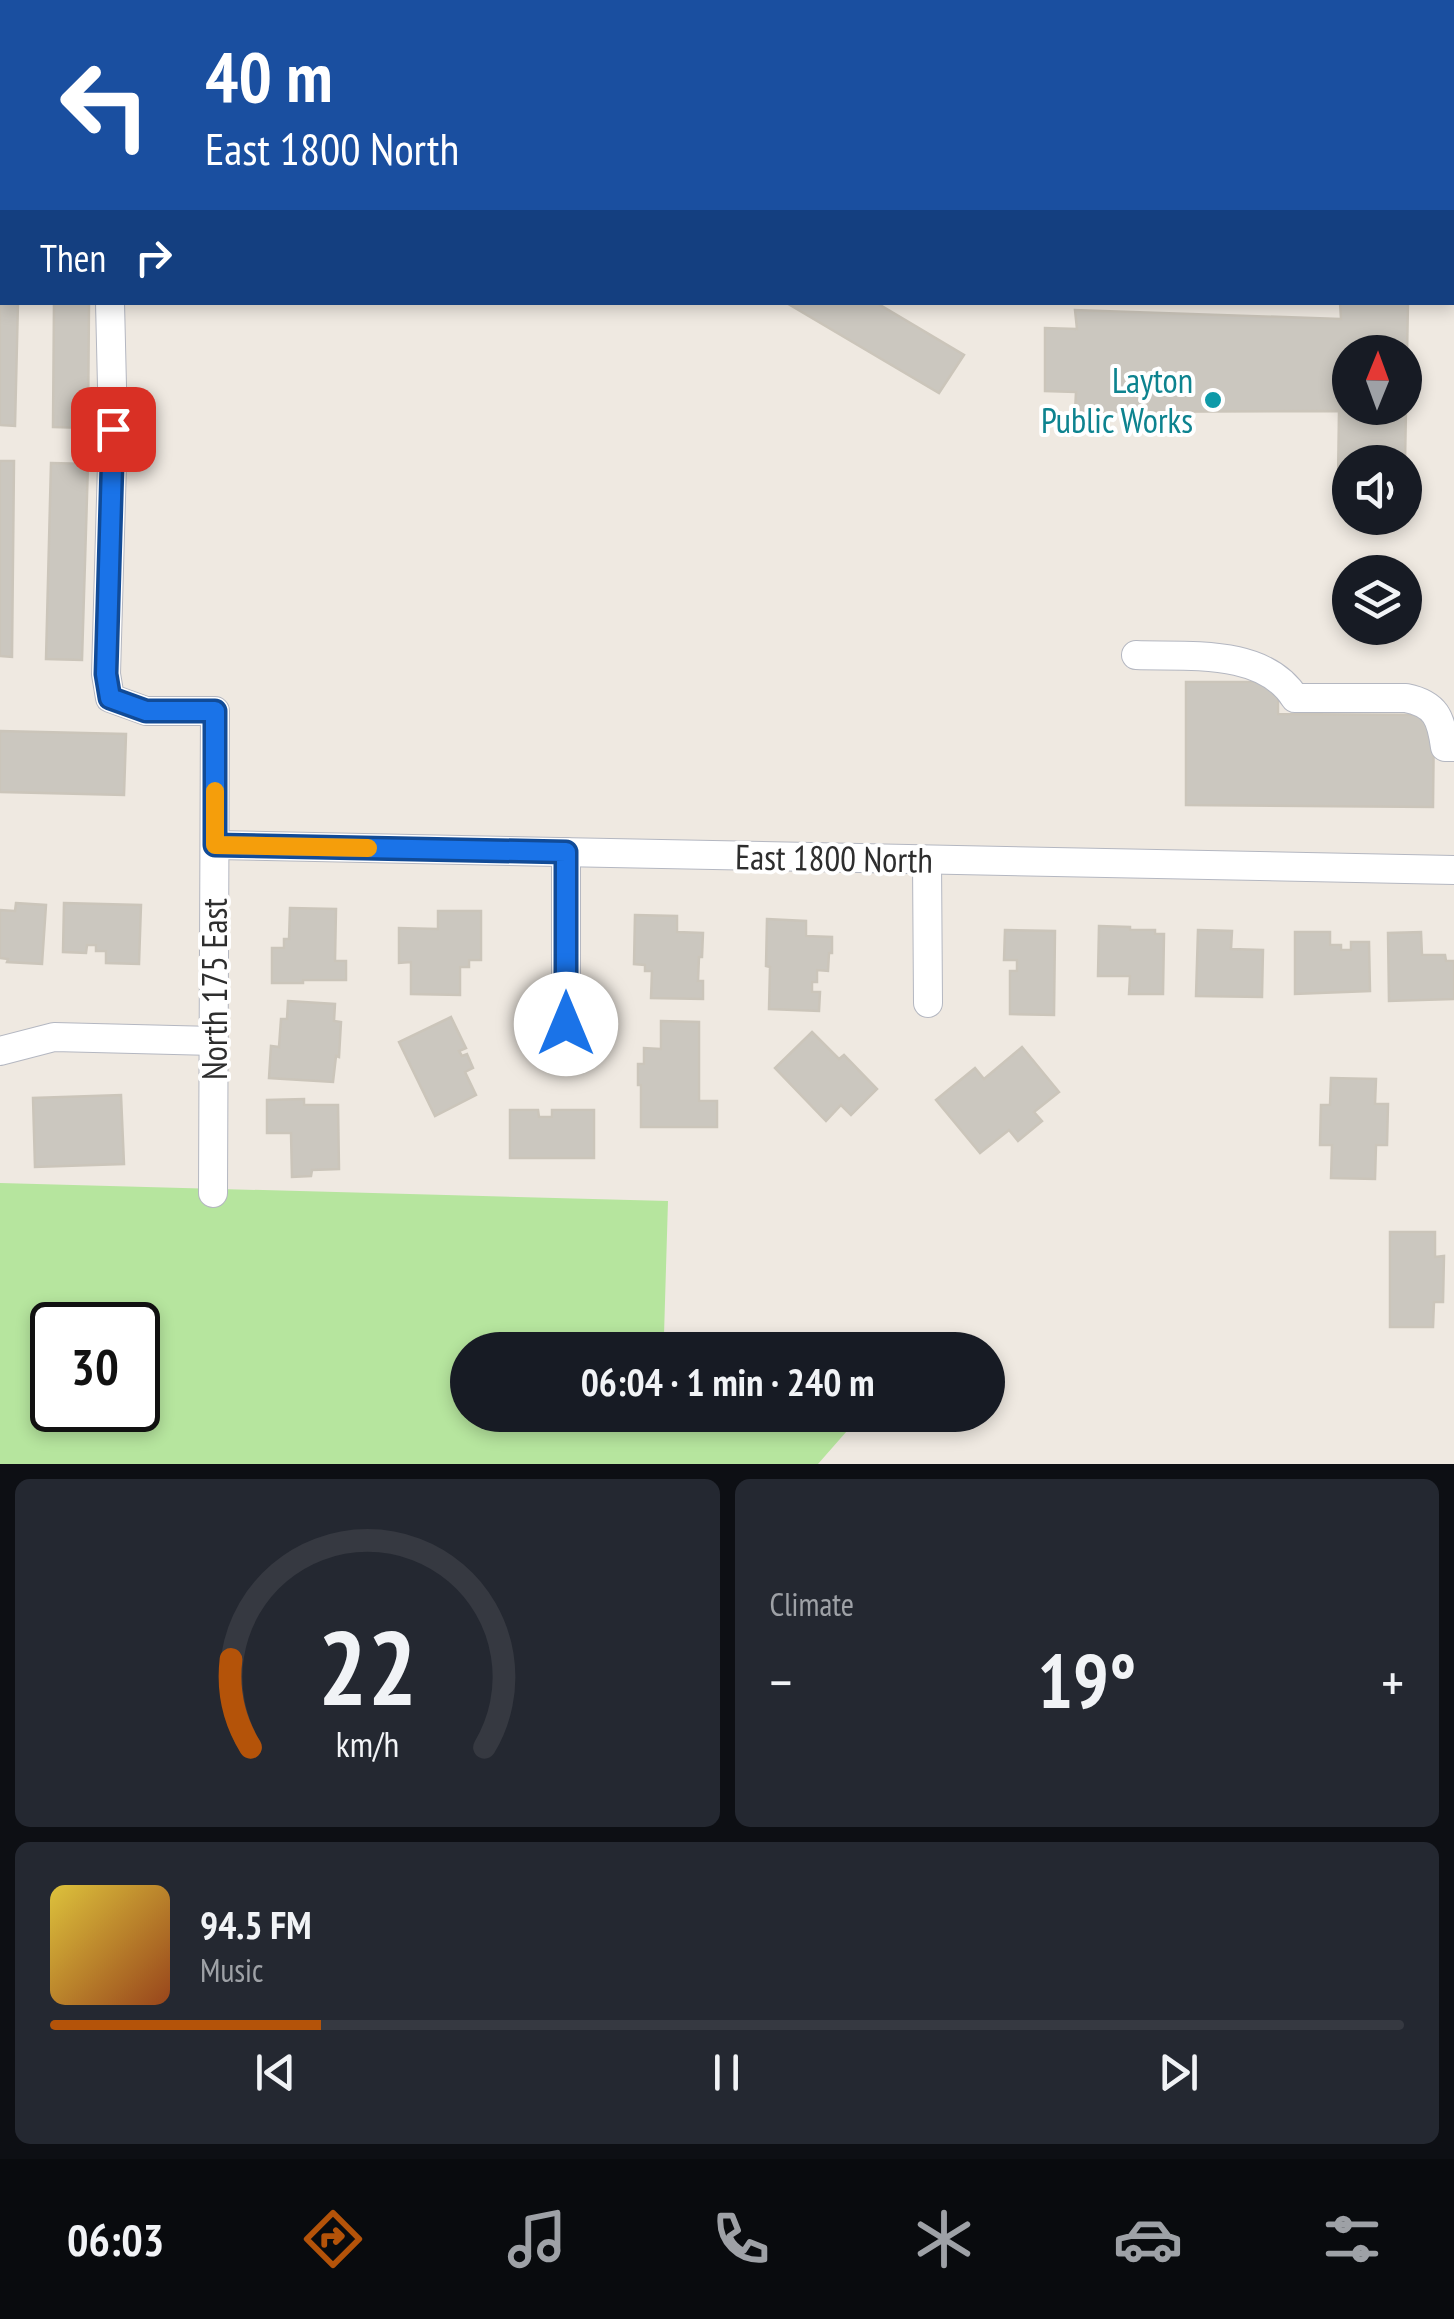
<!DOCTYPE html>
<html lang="en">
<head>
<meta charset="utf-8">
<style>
  body { margin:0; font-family:"PT Sans Narrow",sans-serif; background:#242831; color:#f1f3f6; height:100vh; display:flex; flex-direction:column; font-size:38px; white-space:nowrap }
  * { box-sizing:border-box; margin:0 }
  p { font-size:32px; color:#9ea1a6 }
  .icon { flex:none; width:55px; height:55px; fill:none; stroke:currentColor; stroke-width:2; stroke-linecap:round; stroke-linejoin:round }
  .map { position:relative; height:1464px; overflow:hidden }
  .drawer { display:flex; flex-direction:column; gap:15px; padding:15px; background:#0d0f14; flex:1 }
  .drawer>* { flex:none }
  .banner { position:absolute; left:0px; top:0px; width:1455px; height:305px; box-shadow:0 5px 15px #0003; background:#1a4fa0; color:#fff; overflow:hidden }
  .needle { width:65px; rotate:1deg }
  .fabs { position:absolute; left:1332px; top:335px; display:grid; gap:20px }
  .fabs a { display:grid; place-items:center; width:90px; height:90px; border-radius:50%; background:#171b24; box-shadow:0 5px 15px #0003; font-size:50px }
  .speed { position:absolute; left:30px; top:1302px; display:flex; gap:20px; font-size:50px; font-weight:700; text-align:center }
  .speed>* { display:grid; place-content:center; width:130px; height:130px; border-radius:50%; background:#171b24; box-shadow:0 5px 15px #0003; line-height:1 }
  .speed .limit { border:5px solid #111; border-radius:15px; background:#fff; color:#111 }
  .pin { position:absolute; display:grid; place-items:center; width:85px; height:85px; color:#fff; margin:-42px; border-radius:20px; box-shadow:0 5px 15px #0006 }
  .me { position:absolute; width:110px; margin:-55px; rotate:0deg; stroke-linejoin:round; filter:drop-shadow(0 0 8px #0008) }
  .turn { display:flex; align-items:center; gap:35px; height:210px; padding:0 40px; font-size:45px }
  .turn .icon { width:130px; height:130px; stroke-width:2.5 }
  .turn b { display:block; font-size:70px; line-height:85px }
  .then { display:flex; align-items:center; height:95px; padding:0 40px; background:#0003; gap:20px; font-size:38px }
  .big { font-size:75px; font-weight:800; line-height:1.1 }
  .drawer .tile { flex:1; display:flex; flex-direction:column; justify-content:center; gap:15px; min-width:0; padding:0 35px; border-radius:15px; background:#242831 }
  .drawer .dial { align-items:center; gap:0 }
  .dial svg { height:260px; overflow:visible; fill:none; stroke:#363941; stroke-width:7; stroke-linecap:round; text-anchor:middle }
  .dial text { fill:#f1f3f6; stroke:none }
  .song { display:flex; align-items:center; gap:30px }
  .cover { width:120px; height:120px; border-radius:15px; background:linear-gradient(135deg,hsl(50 70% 55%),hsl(20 70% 35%)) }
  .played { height:10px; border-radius:5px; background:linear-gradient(90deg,#b45309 20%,#363941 20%) }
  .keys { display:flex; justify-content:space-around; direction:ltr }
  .heat { display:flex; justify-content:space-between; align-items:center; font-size:55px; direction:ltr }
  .drawer .tiles { flex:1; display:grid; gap:15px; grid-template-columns:1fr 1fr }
  .tile:last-child { grid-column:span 2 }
  .trip { position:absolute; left:450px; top:1332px; width:555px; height:100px; border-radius:50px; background:#171b24; box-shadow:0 5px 15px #0003; font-weight:800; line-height:100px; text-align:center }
  .menu { display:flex; height:160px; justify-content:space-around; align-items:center; background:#090b0e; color:#9ea1a6 }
  .menu .icon { width:70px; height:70px }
  .menu .current { color:#b45309 }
  .menu b { font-size:45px; color:#f1f3f6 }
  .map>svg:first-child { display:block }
  .green { fill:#b6e59e; fill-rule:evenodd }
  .building { fill:#cbc7bf; stroke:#cbc5ba; stroke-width:2.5; fill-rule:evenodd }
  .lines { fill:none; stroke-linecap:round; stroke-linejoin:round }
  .minor-casing { stroke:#b4b7c1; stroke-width:30 }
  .minor { stroke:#fff; stroke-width:28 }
  .route-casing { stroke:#114b97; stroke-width:25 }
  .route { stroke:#1a73e8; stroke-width:18 }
  .slow { stroke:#f59e0b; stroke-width:18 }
  .culture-dot { fill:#0f9aa8; stroke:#fff; stroke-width:4 }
  .labels { text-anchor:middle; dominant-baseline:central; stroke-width:8; stroke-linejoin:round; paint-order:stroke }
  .culture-label { font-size:35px; fill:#0d838f; stroke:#fff; text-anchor:end }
  .street-label { font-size:35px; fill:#2e2e2e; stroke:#fff }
</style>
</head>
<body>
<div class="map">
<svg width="1454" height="1464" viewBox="0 0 1454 1464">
  <rect width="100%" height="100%" fill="#efe9e1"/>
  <g class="green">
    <polygon points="1208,0 1454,0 1454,74 1452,2 1216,2"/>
    <path d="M0 1183 668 1201 664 1335 900 1344V1350H468V1415H861L818 1464H0ZM52 1325H138V1410H52Z"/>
  </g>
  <g class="building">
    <polygon points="0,0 17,0 17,2 2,2 2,40 0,40"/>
    <polygon points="769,0 906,0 909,2 767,2"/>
    <polygon points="0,76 2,76 2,302 18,302 15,426 0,425"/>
    <polygon points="54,302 89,302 88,428 53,427"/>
    <polygon points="785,302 875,302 964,355 939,393"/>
    <path d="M1340 302H1408L1405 462H1350V484L1338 483 1339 411 1075 412 1076 392 1045 391V328L1077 329 1075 310 1341 319ZM1350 352H1405V408H1350Z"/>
    <polygon points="0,461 14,461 12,657 0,656"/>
    <polygon points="51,463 88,464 82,660 46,659"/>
    <polygon points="1186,682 1278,682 1278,714 1434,715 1433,807 1186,805"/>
    <polygon points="0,731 126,734 124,795 0,792"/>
    <polygon points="16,903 46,905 42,964 7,962 8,959 0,958 0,910 15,911"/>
    <polygon points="64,903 141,905 139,964 106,963 106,951 96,951 96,945 87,945 86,953 63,952"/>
    <polygon points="290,908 336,909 335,961 346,961 346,980 303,980 303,983 272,983 272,948 284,948 284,939 289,939"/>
    <polygon points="438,911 481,911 481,960 469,960 469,967 460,967 460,995 411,994 411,962 399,963 399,928 438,929"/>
    <polygon points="635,915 677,916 677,932 703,933 702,957 699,957 698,981 703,981 703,999 651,998 652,971 645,971 645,965 634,964"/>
    <polygon points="767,919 806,921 806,936 832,937 832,953 829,953 828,971 817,970 817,982 812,982 812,992 820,992 819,1011 769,1009 770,967 766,966"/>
    <polygon points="1099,926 1130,927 1130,930 1155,930 1155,934 1164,934 1163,994 1129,994 1130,976 1098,976"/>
    <polygon points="1005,930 1055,931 1054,1015 1010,1014 1010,971 1017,971 1017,960 1004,960"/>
    <polygon points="1198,930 1232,931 1231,949 1263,950 1262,997 1196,996"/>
    <polygon points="1295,932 1330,932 1330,945 1341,945 1341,950 1351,950 1351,942 1369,942 1370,991 1295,994"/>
    <polygon points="1421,932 1422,955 1445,955 1446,961 1454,961 1454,999 1389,1001 1388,933"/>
    <polygon points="288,1001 335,1004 334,1021 341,1022 339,1057 336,1056 333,1082 269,1078 271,1046 279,1047 281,1019 287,1019"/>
    <polygon points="451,1017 466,1048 459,1051 462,1056 467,1054 473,1068 465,1072 476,1095 435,1116 399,1042"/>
    <polygon points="661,1021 699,1022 699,1101 717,1101 717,1127 641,1127 641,1085 638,1085 638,1064 644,1064 644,1048 661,1049"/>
    <polygon points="812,1032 839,1059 844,1055 877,1089 851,1115 841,1105 826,1121 775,1068"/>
    <polygon points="1022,1047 1059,1092 1034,1112 1042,1121 1018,1141 1009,1130 980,1153 936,1100 975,1068 984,1079"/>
    <polygon points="1331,1078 1376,1079 1375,1104 1388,1104 1387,1145 1376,1145 1375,1179 1331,1178 1332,1145 1320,1145 1321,1105 1330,1105"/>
    <polygon points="121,1095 124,1164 35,1167 33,1098"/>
    <polygon points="304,1099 304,1105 338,1105 339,1169 312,1170 311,1176 292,1177 291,1133 267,1133 267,1100"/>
    <polygon points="510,1110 538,1110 539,1117 552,1117 552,1110 594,1110 594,1158 510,1158"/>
    <polygon points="1390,1232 1435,1232 1435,1257 1444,1256 1443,1302 1434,1302 1433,1327 1390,1327"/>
  </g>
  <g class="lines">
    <g class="minor-casing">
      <g id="minor">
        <polyline points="35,0 35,2"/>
        <polyline points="711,0 712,2"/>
        <polyline points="110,302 113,429 106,674 110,698 146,711 215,711 213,1193"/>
        <path d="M1136 655C1187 657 1264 648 1295 698H1406C1436 704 1441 718 1445 747H1454"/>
        <polyline points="215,845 1454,870"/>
        <polyline points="927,861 928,1003"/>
        <polyline points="566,1024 566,852"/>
        <polyline points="0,1051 54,1037 214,1041"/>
      </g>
    </g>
    <use href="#minor" class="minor"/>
  </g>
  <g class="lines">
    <g class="route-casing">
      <polyline id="route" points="113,429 106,674 110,698 146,711 215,711 215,845 566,852 566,1024"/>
    </g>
    <use href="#route" class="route"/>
    <polyline class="slow" points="215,791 215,845 368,848"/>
  </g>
  <circle class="culture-dot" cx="1213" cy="400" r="10"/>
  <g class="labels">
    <g class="culture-label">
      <text x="1193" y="380">Layton<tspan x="1193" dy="40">Public Works</tspan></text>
    </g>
    <g class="street-label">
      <text transform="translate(834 858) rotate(1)">East 1800 North</text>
      <text transform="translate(214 989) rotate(-90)">North 175 East</text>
    </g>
  </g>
</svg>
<div class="fabs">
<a><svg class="needle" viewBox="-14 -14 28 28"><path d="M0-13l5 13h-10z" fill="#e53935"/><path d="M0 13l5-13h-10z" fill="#9ea1a6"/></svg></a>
<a><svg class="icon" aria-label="sound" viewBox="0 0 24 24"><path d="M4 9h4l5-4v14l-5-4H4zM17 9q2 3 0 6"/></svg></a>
<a><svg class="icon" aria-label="layers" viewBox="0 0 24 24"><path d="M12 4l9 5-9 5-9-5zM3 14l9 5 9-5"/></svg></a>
</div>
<div class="speed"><div class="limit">30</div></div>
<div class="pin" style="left:113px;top:429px;background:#d93025"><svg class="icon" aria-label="arrive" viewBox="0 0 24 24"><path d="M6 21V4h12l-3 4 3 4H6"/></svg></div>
<svg class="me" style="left:566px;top:1024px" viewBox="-20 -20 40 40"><circle r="19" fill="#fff"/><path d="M0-13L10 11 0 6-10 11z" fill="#1a73e8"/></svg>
<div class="trip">06:04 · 1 min · 240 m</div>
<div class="banner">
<div class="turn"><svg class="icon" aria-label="left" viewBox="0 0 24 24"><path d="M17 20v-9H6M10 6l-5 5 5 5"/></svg><div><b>40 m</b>East 1800 North</div></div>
<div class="then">Then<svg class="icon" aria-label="right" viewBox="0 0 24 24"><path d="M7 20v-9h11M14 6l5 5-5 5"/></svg></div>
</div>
</div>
<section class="drawer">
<div class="tiles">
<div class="tile dial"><svg viewBox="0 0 100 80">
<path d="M14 69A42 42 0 1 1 86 69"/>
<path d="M14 69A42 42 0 0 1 8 42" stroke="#b45309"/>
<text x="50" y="56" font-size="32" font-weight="700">22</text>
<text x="50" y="72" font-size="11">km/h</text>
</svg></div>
<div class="tile"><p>Climate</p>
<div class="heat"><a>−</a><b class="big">19°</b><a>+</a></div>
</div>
<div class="tile">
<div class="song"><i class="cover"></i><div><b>94.5 FM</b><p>Music</p></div></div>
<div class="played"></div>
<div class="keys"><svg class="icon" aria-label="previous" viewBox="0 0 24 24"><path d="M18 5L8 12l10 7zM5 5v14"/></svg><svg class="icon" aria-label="pause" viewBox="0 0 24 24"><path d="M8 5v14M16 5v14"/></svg><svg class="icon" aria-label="next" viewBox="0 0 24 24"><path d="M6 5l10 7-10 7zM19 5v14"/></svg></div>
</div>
</div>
</section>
<nav class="menu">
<b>06:03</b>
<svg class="icon current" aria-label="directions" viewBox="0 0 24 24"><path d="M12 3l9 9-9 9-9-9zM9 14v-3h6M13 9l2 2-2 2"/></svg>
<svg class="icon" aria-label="music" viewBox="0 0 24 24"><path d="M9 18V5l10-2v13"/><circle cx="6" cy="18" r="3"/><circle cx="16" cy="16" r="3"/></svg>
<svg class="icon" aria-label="phone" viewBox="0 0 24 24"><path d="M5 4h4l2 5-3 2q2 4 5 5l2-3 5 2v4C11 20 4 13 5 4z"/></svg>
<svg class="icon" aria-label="climate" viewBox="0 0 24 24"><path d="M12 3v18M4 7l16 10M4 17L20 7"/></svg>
<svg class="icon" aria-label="car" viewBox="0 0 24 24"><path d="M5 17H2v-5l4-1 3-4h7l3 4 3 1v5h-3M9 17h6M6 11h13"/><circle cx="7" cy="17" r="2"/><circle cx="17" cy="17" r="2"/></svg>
<svg class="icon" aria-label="filters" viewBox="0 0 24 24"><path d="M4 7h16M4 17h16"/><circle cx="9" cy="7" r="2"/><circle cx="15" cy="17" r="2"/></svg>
</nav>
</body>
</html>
